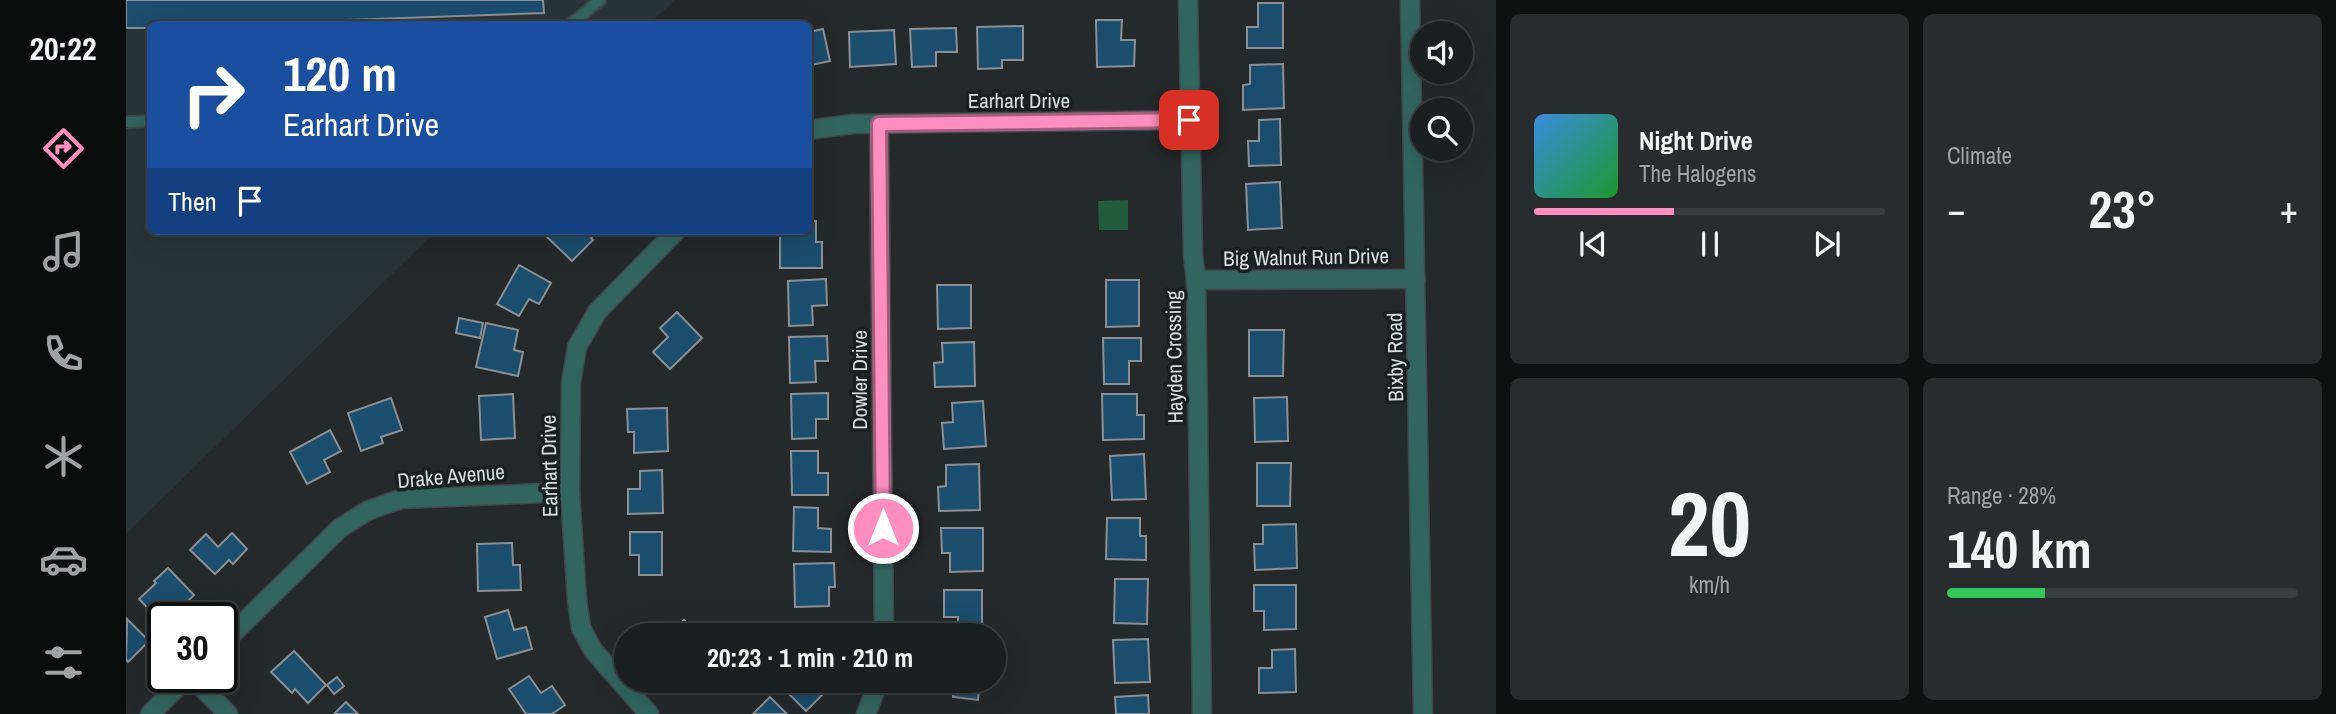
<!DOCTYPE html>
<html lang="en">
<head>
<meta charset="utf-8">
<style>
  body { margin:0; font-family:"Archivo Narrow",sans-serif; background:#292c2c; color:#f1f3f6; height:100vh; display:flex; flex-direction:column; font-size:26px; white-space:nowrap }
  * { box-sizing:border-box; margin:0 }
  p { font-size:23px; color:#a0a2a4 }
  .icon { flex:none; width:38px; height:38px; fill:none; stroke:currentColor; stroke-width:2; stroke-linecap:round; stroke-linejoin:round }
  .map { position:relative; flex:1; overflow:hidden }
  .panel { display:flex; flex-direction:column; gap:14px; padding:14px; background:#0f1111; width:840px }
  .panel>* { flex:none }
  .guide { position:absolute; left:21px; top:21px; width:665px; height:214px; border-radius:10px; box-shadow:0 7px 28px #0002,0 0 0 2px #3a3d3d; background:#1a4fa0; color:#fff; overflow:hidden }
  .tools { position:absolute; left:1284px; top:21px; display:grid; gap:14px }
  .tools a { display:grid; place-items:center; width:63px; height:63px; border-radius:50%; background:#1c1f1f; box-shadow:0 7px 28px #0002,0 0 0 2px #3a3d3d; font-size:35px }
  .speed { position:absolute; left:21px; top:602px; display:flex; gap:14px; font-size:35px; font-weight:700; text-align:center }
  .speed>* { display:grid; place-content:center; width:91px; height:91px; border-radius:50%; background:#1c1f1f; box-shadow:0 7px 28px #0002,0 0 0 2px #3a3d3d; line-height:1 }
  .speed .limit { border:4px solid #111; border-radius:10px; background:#fff; color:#111 }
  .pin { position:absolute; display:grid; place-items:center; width:60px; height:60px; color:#fff; margin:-30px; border-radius:14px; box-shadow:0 4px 10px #0006 }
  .me { position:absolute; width:77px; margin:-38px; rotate:0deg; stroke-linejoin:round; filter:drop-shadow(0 0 5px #0008) }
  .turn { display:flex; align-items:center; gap:24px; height:147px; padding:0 21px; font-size:32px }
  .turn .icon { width:91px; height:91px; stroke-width:2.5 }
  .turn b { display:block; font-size:49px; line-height:60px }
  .then { display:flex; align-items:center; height:66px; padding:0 21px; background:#0003; gap:14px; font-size:26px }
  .big { font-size:52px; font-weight:800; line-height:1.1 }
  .panel .card { flex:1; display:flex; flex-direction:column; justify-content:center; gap:10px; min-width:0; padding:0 24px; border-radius:10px; background:#292c2c }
  .panel .dial { align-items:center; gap:0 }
  .dial b { font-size:91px; line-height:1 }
  .song { display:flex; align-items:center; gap:21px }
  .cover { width:84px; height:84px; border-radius:10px; background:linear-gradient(135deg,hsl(210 70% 55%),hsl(130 70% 35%)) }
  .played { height:7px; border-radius:4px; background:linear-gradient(90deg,#fd8ebf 40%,#3a3d3d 40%) }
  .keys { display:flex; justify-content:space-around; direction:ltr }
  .heat { display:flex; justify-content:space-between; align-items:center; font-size:38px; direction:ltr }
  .charge { height:10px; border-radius:5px; background:linear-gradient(90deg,#34c759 28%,#3a3d3d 0) }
  .panel .tiles { flex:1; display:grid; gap:14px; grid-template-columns:repeat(2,1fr) }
  .trip { position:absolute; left:488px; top:623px; width:392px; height:70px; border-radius:35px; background:#1c1f1f; box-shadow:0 7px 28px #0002,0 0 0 2px #3a3d3d; font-weight:800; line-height:70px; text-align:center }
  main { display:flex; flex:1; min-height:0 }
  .tab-bar { display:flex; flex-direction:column; width:126px; justify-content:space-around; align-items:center; background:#0b0c0c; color:#a0a2a4 }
  .tab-bar .icon { width:49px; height:49px }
  .tab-bar .active { color:#fd8ebf }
  .tab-bar b { font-size:32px; color:#f1f3f6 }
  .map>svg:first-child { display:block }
  .built { fill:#2a3436 }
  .green { fill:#215c3c }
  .building { fill:#1a4d6e; stroke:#8c8f92; stroke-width:2 }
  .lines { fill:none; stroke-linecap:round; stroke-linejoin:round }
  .service-casing { stroke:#424646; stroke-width:14 }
  .minor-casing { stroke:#424646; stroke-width:21 }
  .tertiary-casing { stroke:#424646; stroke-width:21 }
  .service { stroke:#31665f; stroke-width:10 }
  .minor { stroke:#31665f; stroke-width:18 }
  .tertiary { stroke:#31665f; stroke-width:18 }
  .route-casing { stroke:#a45c7c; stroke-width:18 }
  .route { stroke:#fd8ebf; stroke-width:12 }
  .labels { text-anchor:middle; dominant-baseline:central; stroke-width:7; stroke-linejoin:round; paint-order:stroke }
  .street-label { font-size:21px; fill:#dadddd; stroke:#1b1f20 }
</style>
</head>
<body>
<main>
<nav class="tab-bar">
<b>20:22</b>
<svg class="icon active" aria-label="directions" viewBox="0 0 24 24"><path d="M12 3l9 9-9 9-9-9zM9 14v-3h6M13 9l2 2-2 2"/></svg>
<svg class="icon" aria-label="music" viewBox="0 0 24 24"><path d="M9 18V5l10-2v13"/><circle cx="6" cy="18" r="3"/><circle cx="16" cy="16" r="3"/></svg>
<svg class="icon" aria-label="phone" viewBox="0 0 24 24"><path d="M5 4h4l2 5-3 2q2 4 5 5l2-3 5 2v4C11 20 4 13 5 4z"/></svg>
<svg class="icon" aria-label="climate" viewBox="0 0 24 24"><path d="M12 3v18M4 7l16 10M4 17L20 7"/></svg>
<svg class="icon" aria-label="car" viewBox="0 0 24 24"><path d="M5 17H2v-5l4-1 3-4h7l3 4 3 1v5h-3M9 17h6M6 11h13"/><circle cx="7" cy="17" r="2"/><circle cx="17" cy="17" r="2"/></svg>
<svg class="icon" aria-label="filters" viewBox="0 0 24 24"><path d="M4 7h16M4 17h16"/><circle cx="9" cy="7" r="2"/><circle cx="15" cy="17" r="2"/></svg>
</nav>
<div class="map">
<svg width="1370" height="714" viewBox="0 0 1370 714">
  <rect width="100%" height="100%" fill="#252929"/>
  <polygon class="built" points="0,0 549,0 523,24 24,24 24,231 310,231 0,534"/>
  <polygon class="green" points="1002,200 1002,230 973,230 972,201"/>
  <g class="building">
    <polygon points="0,0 417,0 418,13 105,24 24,24 24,28 0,28"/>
    <polygon points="1132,3 1157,3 1157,48 1121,48 1121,27 1132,27"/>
    <polygon points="970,20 996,20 995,40 1009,40 1008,66 971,67"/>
    <polygon points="897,26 897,60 876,60 876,68 852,69 851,27"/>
    <polygon points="830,28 831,52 810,52 810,66 786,67 784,29"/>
    <polygon points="697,29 704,61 685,65 686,72 682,73 682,32"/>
    <polygon points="768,30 770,64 724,67 723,32"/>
    <polygon points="1157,64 1158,108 1117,110 1117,85 1124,84 1124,65"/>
    <polygon points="1154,119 1155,165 1123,166 1122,141 1133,141 1133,120"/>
    <polygon points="1154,182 1156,228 1122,230 1120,184"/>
    <polygon points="682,221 690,221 690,242 696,242 696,268 654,268 654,231 682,231"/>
    <polygon points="425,231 472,231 465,238 467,240 446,261 420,236"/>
    <polygon points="393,265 425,283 413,304 403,299 393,316 371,304"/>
    <polygon points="700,279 701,305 686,306 687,325 663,326 662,281"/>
    <polygon points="980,280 1013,280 1013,326 980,327"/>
    <polygon points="811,285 845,285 845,328 812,329"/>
    <polygon points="551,312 576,338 544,369 527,352 542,337 534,328"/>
    <polygon points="333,318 357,323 354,338 330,333"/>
    <polygon points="360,323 392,330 388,350 397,352 392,376 350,367"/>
    <polygon points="1123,330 1158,330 1157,376 1123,376"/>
    <polygon points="701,336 702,361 689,361 690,382 664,383 663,337"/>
    <polygon points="977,338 1015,338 1015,361 1003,361 1003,384 978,384"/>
    <polygon points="848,342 849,386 809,387 808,363 817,362 816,343"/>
    <polygon points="702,393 702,419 690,419 690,438 666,439 665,394"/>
    <polygon points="387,394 389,438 355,440 353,396"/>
    <polygon points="976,394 1011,394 1011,415 1018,415 1018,439 977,440"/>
    <polygon points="1161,397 1162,441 1129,442 1128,398"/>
    <polygon points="265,398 276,430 255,437 257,443 235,451 222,413"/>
    <polygon points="857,401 860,446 818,449 816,423 827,422 826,403"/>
    <polygon points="541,408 542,451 508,453 508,432 502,432 501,409"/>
    <polygon points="204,430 215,451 198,460 204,472 181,484 164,452"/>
    <polygon points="665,451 692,451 692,473 702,473 702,495 666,495"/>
    <polygon points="1018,454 1020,499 986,500 984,456"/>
    <polygon points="1131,463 1165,463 1164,506 1131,506"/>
    <polygon points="853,464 854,510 813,511 812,487 820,486 820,465"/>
    <polygon points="536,470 537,513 502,514 502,489 514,489 514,471"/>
    <polygon points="668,507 692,508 692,528 705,529 705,552 667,551"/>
    <polygon points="981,518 1014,518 1014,536 1020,536 1020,560 980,559"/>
    <polygon points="1170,524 1171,568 1129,570 1128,544 1137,544 1137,525"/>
    <polygon points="815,528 857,528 857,571 824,572 824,553 816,553"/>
    <polygon points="504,532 536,532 536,575 513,575 513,555 504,555"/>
    <polygon points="106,533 121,549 107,564 103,560 89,574 64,550 80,534 92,547"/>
    <polygon points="386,543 387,565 394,565 395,590 352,591 351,544"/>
    <polygon points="708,563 709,587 703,587 703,606 669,607 668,564"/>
    <polygon points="42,568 68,595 45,618 37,618 37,624 13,599 30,583 28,581"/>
    <polygon points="989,579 1022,579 1021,624 988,623"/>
    <polygon points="1128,585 1170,585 1170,629 1138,630 1138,611 1128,611"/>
    <polygon points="818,590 856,590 856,634 832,634 832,617 818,617"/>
    <polygon points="382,610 388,630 400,627 406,649 371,659 359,617"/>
    <polygon points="1,619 23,641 2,662 0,659"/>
    <polygon points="558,620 573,635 542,635"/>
    <polygon points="1022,639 1024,682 989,683 987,640"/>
    <polygon points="1169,649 1170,692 1133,693 1133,668 1146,668 1146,650"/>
    <polygon points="168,651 200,685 182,703 169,689 166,693 145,672"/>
    <polygon points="403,676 415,693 426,686 439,705 426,714 400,714 383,689"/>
    <polygon points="211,677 218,686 208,694 201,685"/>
    <polygon points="654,681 701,681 693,688 698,693 680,711 652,683"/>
    <polygon points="829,681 854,681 852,700 827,697"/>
    <polygon points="1022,695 1023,714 990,714 989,697"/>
    <polygon points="644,697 661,714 627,714"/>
    <polygon points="220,702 232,714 208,714"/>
  </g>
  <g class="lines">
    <g class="service-casing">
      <g id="service">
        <polyline points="445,24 474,0"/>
        <polyline points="0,122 24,121"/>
      </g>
    </g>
    <g class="minor-casing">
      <g id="minor">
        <polyline points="1062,0 1067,255 1070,280 1076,714"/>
        <polyline points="753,124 758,635"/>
        <polyline points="682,130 727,124 1063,120"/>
        <polyline points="1070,280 1290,279"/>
        <polyline points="96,644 214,528 243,510 275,499 444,492"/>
        <polyline points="66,677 102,714"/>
        <polyline points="24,714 62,677"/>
        <polyline points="523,714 467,650 455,628 451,600 444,492 445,383 451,347 471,312 550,231"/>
        <polyline points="740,714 753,681"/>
      </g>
    </g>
    <g class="tertiary-casing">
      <polyline id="tertiary" points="1284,0 1297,714"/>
    </g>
    <use href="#service" class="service"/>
    <use href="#minor" class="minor"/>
    <use href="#tertiary" class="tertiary"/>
  </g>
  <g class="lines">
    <g class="route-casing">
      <polyline id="route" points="757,528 753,124 1063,120"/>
    </g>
    <use href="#route" class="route"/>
  </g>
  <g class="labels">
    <g class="street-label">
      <text x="893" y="100">Earhart Drive</text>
      <text transform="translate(1180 257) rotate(-1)">Big Walnut Run Drive</text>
      <text transform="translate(1048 357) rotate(-91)">Hayden Crossing</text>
      <text transform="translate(1269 357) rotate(-91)">Bixby Road</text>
      <text transform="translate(733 380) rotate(-90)">Dowler Drive</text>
      <text transform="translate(423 466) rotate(-91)">Earhart Drive</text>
      <text transform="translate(325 476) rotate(-5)">Drake Avenue</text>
    </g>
  </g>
</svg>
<div class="tools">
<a><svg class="icon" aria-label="sound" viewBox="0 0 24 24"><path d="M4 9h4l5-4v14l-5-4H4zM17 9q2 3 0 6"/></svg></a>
<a><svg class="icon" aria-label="search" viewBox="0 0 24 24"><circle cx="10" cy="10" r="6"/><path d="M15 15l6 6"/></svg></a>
</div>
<div class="speed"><div class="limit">30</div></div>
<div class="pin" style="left:1063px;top:120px;background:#d93025"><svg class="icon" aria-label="arrive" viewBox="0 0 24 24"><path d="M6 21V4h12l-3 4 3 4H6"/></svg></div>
<svg class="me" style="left:757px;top:528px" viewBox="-20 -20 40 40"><circle r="17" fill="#fd8ebf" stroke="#fff" stroke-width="3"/><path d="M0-11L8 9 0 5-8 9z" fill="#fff"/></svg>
<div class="trip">20:23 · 1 min · 210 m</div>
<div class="guide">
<div class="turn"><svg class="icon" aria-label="right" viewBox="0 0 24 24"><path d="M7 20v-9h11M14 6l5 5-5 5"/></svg><div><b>120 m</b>Earhart Drive</div></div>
<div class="then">Then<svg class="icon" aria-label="arrive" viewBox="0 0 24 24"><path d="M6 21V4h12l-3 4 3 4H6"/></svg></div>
</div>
</div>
<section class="panel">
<div class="tiles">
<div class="card">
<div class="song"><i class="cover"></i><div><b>Night Drive</b><p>The Halogens</p></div></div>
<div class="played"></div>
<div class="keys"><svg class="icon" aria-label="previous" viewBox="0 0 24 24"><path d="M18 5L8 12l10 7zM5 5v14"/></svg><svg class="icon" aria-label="pause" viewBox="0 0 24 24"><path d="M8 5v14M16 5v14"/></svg><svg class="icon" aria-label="next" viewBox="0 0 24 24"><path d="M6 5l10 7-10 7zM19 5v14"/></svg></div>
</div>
<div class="card"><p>Climate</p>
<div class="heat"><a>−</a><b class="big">23°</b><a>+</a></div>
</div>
<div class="card dial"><b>20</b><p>km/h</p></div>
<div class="card"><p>Range · 28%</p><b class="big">140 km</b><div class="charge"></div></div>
</div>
</section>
</main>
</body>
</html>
